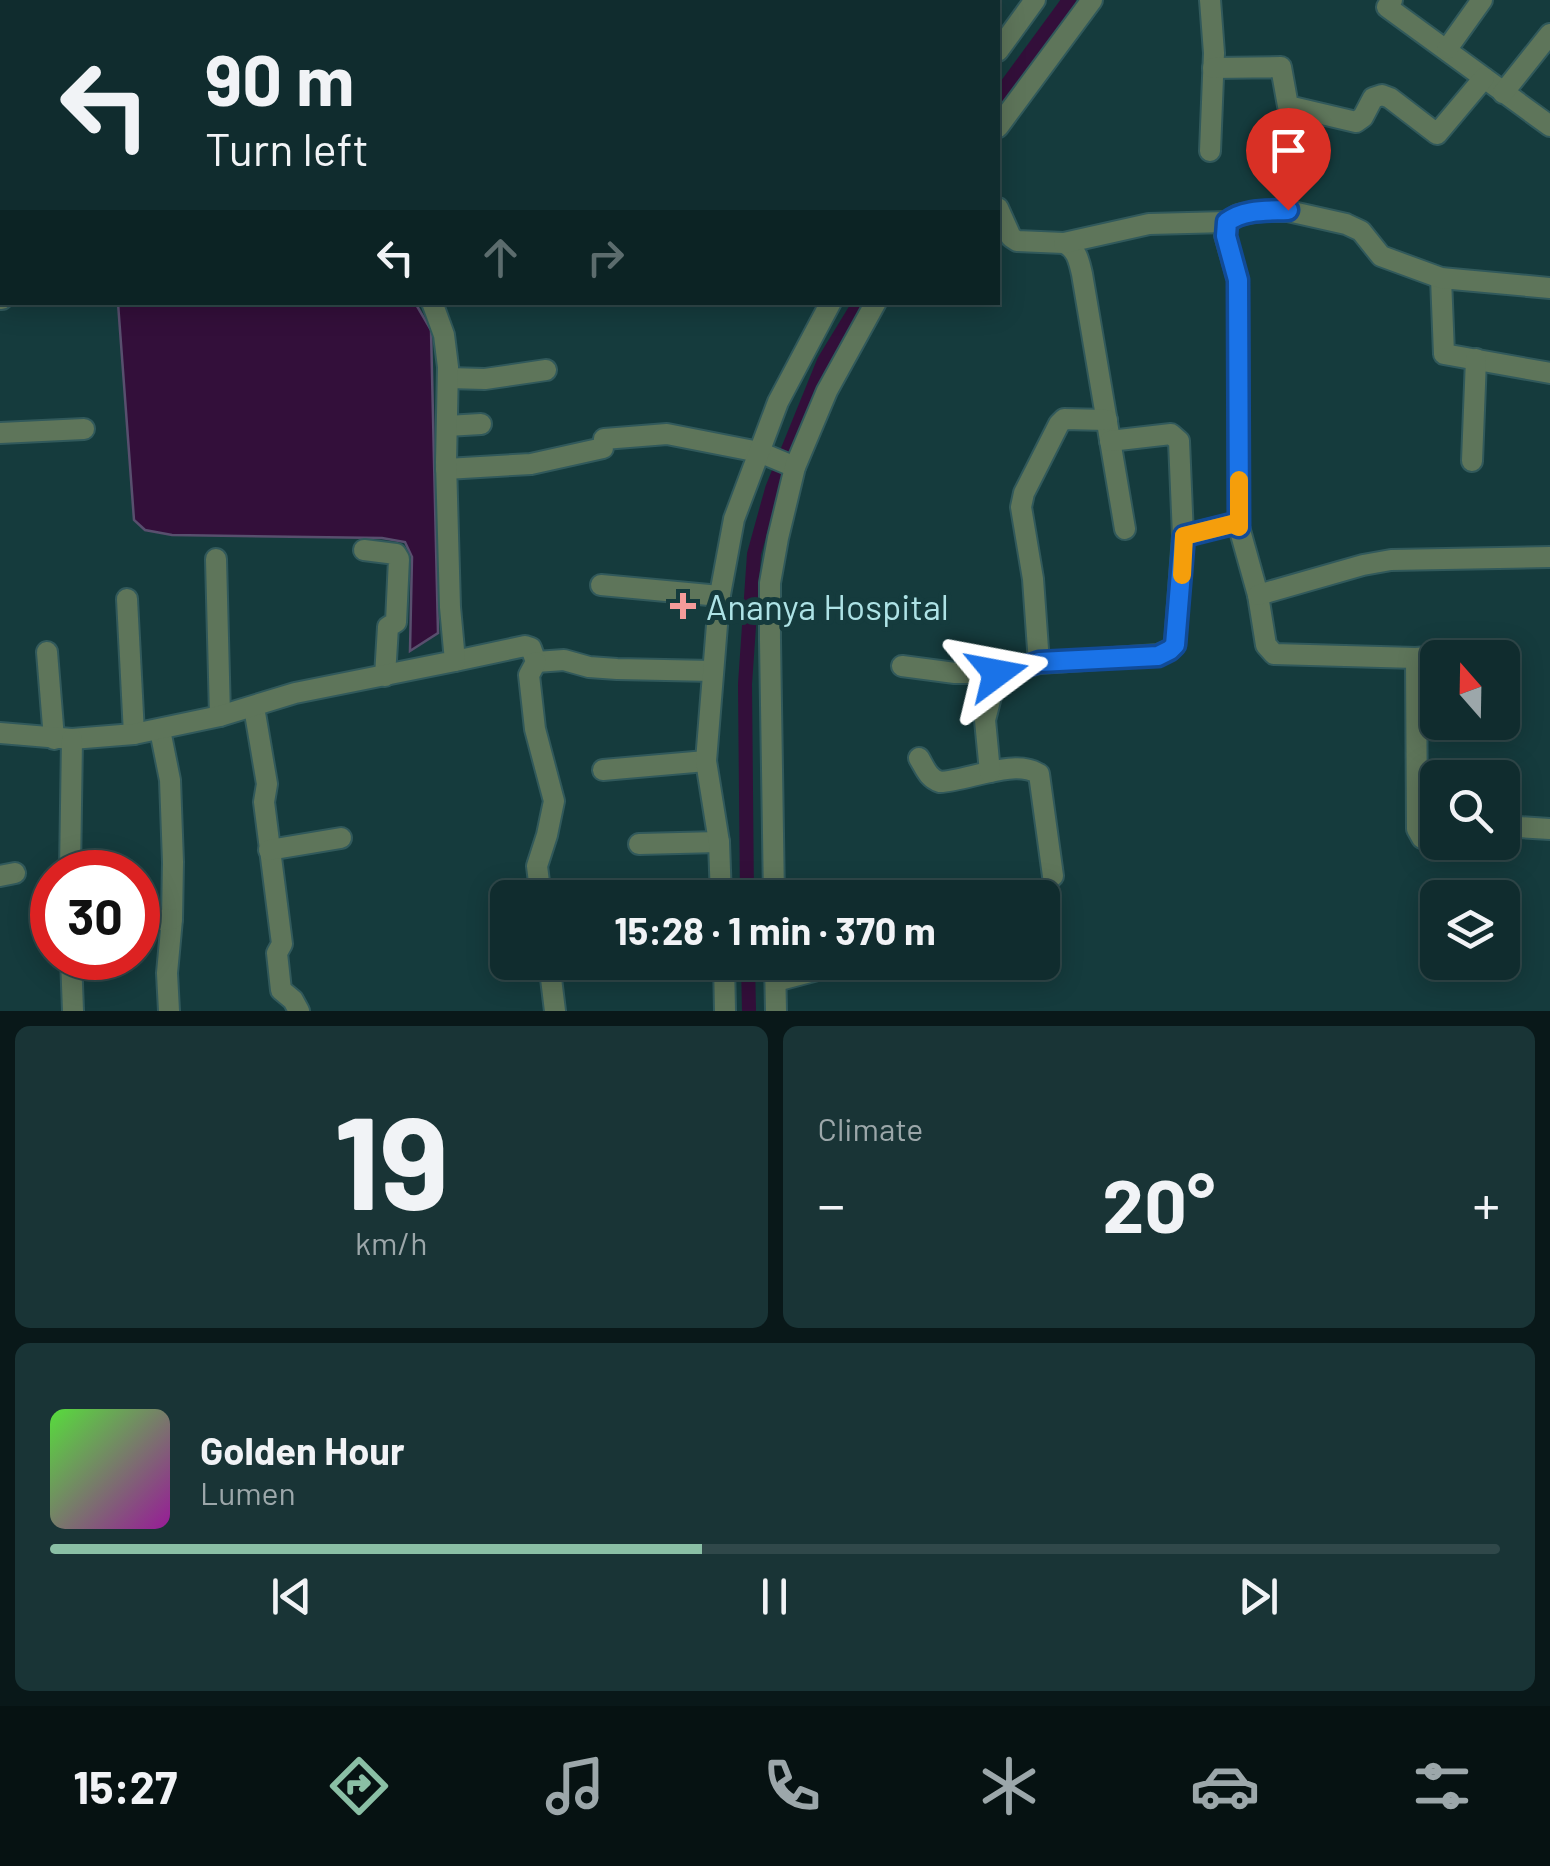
<!DOCTYPE html>
<html lang="en">
<head>
<meta charset="utf-8">
<style>
  body { margin:0; font-family:Barlow,sans-serif; background:#193436; color:#f1f3f6; height:100vh; display:flex; flex-direction:column; font-size:38px; white-space:nowrap }
  * { box-sizing:border-box; margin:0 }
  p { font-size:32px; color:#9ca7aa }
  .icon { flex:none; width:55px; height:55px; fill:none; stroke:currentColor; stroke-width:2; stroke-linecap:round; stroke-linejoin:round }
  .map { position:relative; height:1011px; overflow:hidden }
  .sheet { display:flex; flex-direction:column; gap:15px; padding:15px; background:#091819; flex:1 }
  .sheet>* { flex:none }
  .banner { position:absolute; left:0px; top:0px; width:1000px; height:305px; box-shadow:0 5px 25px #0003,0 0 0 2px #30484a; background:#102c2e; color:#f1f3f6; overflow:hidden }
  .needle { width:65px; rotate:340deg }
  .fabs { position:absolute; left:1420px; top:640px; display:grid; gap:20px }
  .fabs a { display:grid; place-items:center; width:100px; height:100px; border-radius:15px; background:#102c2e; box-shadow:0 5px 25px #0003,0 0 0 2px #30484a; font-size:50px }
  .speed { position:absolute; left:30px; top:850px; display:flex; gap:20px; font-size:50px; font-weight:700; text-align:center }
  .speed>* { display:grid; place-content:center; width:130px; height:130px; border-radius:50%; background:#102c2e; box-shadow:0 5px 25px #0003,0 0 0 2px #30484a; line-height:1 }
  .speed .limit { border:15px solid #d22; background:#fff; color:#111 }
  .pin { position:absolute; display:grid; place-items:center; width:85px; height:85px; color:#fff; margin:-102px -42px; border-radius:50% 50% 50% 0; rotate:-45deg; box-shadow:0 0 10px #0007 }
  .pin .icon { rotate:45deg }
  .me { position:absolute; width:110px; margin:-55px; rotate:77deg; stroke-linejoin:round; filter:drop-shadow(0 0 8px #0008) }
  .turn { display:flex; align-items:center; gap:35px; height:210px; padding:0 40px; font-size:45px }
  .turn .icon { width:130px; height:130px; stroke-width:2.5 }
  .turn b { display:block; font-size:70px; line-height:85px }
  .lanes { display:flex; align-items:center; height:95px; padding:0 40px; background:#0003; justify-content:center; gap:50px; direction:ltr }
  .lanes .off { opacity:.35 }
  .big { font-size:75px; font-weight:700; line-height:1.1 }
  .sheet .card { flex:1; display:flex; flex-direction:column; justify-content:center; gap:15px; min-width:0; padding:0 35px; border-radius:15px; background:#193436 }
  .sheet .dial { align-items:center; gap:0 }
  .dial b { font-size:130px; line-height:1 }
  .song { display:flex; align-items:center; gap:30px }
  .cover { width:120px; height:120px; border-radius:15px; background:linear-gradient(135deg,hsl(110 70% 55%),hsl(300 70% 35%)) }
  .played { height:10px; border-radius:5px; background:linear-gradient(90deg,#8abfa5 45%,#30484a 45%) }
  .keys { display:flex; justify-content:space-around; direction:ltr }
  .heat { display:flex; justify-content:space-between; align-items:center; font-size:55px; direction:ltr }
  .sheet .tiles { flex:1; display:grid; gap:15px; grid-template-columns:1fr 1fr }
  .card:last-child { grid-column:span 2 }
  .trip { position:absolute; left:490px; top:880px; width:570px; height:100px; border-radius:15px; background:#102c2e; box-shadow:0 5px 25px #0003,0 0 0 2px #30484a; font-weight:700; line-height:100px; text-align:center }
  .menu { display:flex; height:160px; justify-content:space-around; align-items:center; background:#061212; color:#9ca7aa }
  .menu .icon { width:70px; height:70px }
  .menu .selected { color:#8abfa5 }
  .menu b { font-size:45px; color:#f1f3f6 }
  .map>svg:first-child { display:block }
  .water { fill:#330f3a; stroke:#584f6e; stroke-width:2.5 }
  .lines { fill:none; stroke-linecap:round; stroke-linejoin:round }
  .canal { stroke:#330f3a; stroke-width:14 }
  .minor-casing { stroke:#31595b; stroke-width:24 }
  .minor { stroke:#5e755a; stroke-width:20 }
  .route-casing { stroke:#114b97; stroke-width:25 }
  .route { stroke:#1a73e8; stroke-width:18 }
  .slow { stroke:#f59e0b; stroke-width:18 }
  .poi-dot { fill:#f59b9a; stroke:#153b3d; stroke-width:4 }
  .labels { text-anchor:middle; dominant-baseline:central; stroke-width:10; stroke-linejoin:round; paint-order:stroke }
  .poi-label { font-size:35px; fill:#aee3e6; stroke:#153b3d; text-anchor:start }
</style>
</head>
<body>
<div class="map">
<svg width="1550" height="1011" viewBox="0 0 1550 1011">
  <rect width="100%" height="100%" fill="#153b3d"/>
  <polygon class="water" points="412,302 417,306 431,330 438,633 410,651 412,557 405,542 382,538 172,535 145,530 134,520 118,303"/>
  <g class="lines">
    <g class="canal">
      <polyline points="998,97 1069,0"/>
      <polyline points="747,898 745,684 754,554 772,489 824,361 860,302"/>
      <polyline points="748,962 749,1011"/>
    </g>
    <g class="minor-casing">
      <g id="minor">
        <polyline points="355,0 356,2"/>
        <polyline points="711,0 712,2"/>
        <polyline points="818,0 818,2"/>
        <polyline points="884,0 885,2"/>
        <polyline points="967,0 967,2"/>
        <polyline points="1210,0 1214,53 1210,151"/>
        <polyline points="1392,0 1387,7 1550,126"/>
        <polyline points="594,2 617,0"/>
        <polyline points="1447,49 1482,0"/>
        <polyline points="998,51 1035,0"/>
        <polyline points="1213,68 1281,67 1288,106 1356,122 1363,117 1373,98 1382,95 1390,98 1437,134 1484,78"/>
        <polyline points="1503,93 1550,34"/>
        <polyline points="998,127 1092,0"/>
        <path d="M998 208 1011 237 1017 241 1064 243C1077 249 1079 261 1082 274L1125 529"/>
        <polyline points="1064,243 1149,224 1227,222"/>
        <polyline points="1441,278 1444,354 1550,373"/>
        <polyline points="0,299 2,299"/>
        <polyline points="448,378 485,379 546,370"/>
        <polyline points="447,426 481,424"/>
        <polyline points="0,433 84,429"/>
        <polyline points="1472,461 1476,359"/>
        <polyline points="446,469 531,464 603,448 604,439 667,434 759,452 795,467"/>
        <polyline points="1239,527 1238,280 1225,235 1227,222 1238,215 1259,211 1288,211 1346,224 1361,231 1381,256 1441,278 1550,288"/>
        <polyline points="1183,536 1232,524 1239,527 1258,595 1266,645 1274,654 1416,658 1474,653 1478,658"/>
        <polyline points="364,550 396,554 399,559 396,622 388,627 385,676"/>
        <polyline points="216,559 220,716"/>
        <polyline points="601,585 720,596"/>
        <polyline points="1258,595 1363,565 1391,560 1550,557"/>
        <polyline points="127,599 134,734"/>
        <polyline points="47,652 54,739"/>
        <polyline points="1416,658 1417,829 1422,838 1438,842"/>
        <polyline points="455,661 525,646 531,648 536,662 564,660 589,667 617,669 713,671"/>
        <polyline points="536,662 529,675 535,729 554,801 547,835 537,866 541,898"/>
        <polyline points="1039,663 1033,579 1021,507 1024,493 1059,424 1064,419 1107,420"/>
        <polyline points="902,666 955,673 997,673 1009,672 1039,663 1158,655 1170,650 1175,645 1183,536 1179,441 1171,434 1110,441"/>
        <polyline points="254,707 267,784 264,802 282,944 277,953 281,990 293,1000 299,1011"/>
        <polyline points="160,730 170,780 173,862 172,919 167,973 169,1011"/>
        <polyline points="0,733 72,739 134,734 220,716 295,693 455,661 450,607 446,462 448,367 444,335 432,302"/>
        <path d="M919 758C925 768 928 778 940 782 968 781 1014 758 1039 774L1053 876"/>
        <polyline points="603,770 706,761"/>
        <polyline points="990,772 985,720 997,673"/>
        <polyline points="1502,826 1550,829"/>
        <polyline points="639,844 719,842"/>
        <polyline points="269,850 341,838"/>
        <polyline points="70,872 72,739"/>
        <polyline points="0,876 15,873"/>
        <polyline points="721,898 719,842 706,761 719,600 734,519 778,402 831,302"/>
        <polyline points="774,898 770,640 770,583 778,538 795,467 827,391 876,302"/>
        <polyline points="138,922 172,919"/>
        <polyline points="71,958 73,1011"/>
        <polyline points="549,962 555,1011"/>
        <polyline points="724,962 725,1011"/>
        <polyline points="775,962 776,1011"/>
        <polyline points="776,981 848,962"/>
      </g>
    </g>
    <use href="#minor" class="minor"/>
  </g>
  <g class="lines">
    <g class="route-casing">
      <path id="route" d="M997 673 1009 672 1039 662 1158 656 1170 650 1175 645 1184 536 1232 524 1239 527 1238 280 1226 236 1227 222C1244 209 1267 211 1288 210"/>
    </g>
    <use href="#route" class="route"/>
    <polyline class="slow" points="1182,575 1184,536 1232,524 1239,527 1239,480"/>
  </g>
  <path class="poi-dot" d="M678 591h10v10h10v10h-10v10h-10v-10h-10v-10h10z"/>
  <g class="labels">
    <g class="poi-label">
      <text x="706" y="606">Ananya Hospital</text>
    </g>
  </g>
</svg>
<div class="fabs">
<a><svg class="needle" viewBox="-14 -14 28 28"><path d="M0-13l5 13h-10z" fill="#e53935"/><path d="M0 13l5-13h-10z" fill="#9ca7aa"/></svg></a>
<a><svg class="icon" aria-label="search" viewBox="0 0 24 24"><circle cx="10" cy="10" r="6"/><path d="M15 15l6 6"/></svg></a>
<a><svg class="icon" aria-label="layers" viewBox="0 0 24 24"><path d="M12 4l9 5-9 5-9-5zM3 14l9 5 9-5"/></svg></a>
</div>
<div class="speed"><div class="limit">30</div></div>
<div class="pin" style="left:1288px;top:210px;background:#d93025"><svg class="icon" aria-label="arrive" viewBox="0 0 24 24"><path d="M6 21V4h12l-3 4 3 4H6"/></svg></div>
<svg class="me" style="left:997px;top:673px" viewBox="-20 -20 40 40"><path d="M0-17L14 15 0 8-14 15z" fill="#1a73e8" stroke="#fff" stroke-width="4"/></svg>
<div class="trip">15:28 · 1 min · 370 m</div>
<div class="banner">
<div class="turn"><svg class="icon" aria-label="left" viewBox="0 0 24 24"><path d="M17 20v-9H6M10 6l-5 5 5 5"/></svg><div><b>90 m</b>Turn left</div></div>
<div class="lanes"><svg class="icon" aria-label="left" viewBox="0 0 24 24"><path d="M17 20v-9H6M10 6l-5 5 5 5"/></svg><svg class="icon off" aria-label="ahead" viewBox="0 0 24 24"><path d="M12 20V5M6 11l6-6 6 6"/></svg><svg class="icon off" aria-label="right" viewBox="0 0 24 24"><path d="M7 20v-9h11M14 6l5 5-5 5"/></svg></div>
</div>
</div>
<section class="sheet">
<div class="tiles">
<div class="card dial"><b>19</b><p>km/h</p></div>
<div class="card"><p>Climate</p>
<div class="heat"><a>−</a><b class="big">20°</b><a>+</a></div>
</div>
<div class="card">
<div class="song"><i class="cover"></i><div><b>Golden Hour</b><p>Lumen</p></div></div>
<div class="played"></div>
<div class="keys"><svg class="icon" aria-label="previous" viewBox="0 0 24 24"><path d="M18 5L8 12l10 7zM5 5v14"/></svg><svg class="icon" aria-label="pause" viewBox="0 0 24 24"><path d="M8 5v14M16 5v14"/></svg><svg class="icon" aria-label="next" viewBox="0 0 24 24"><path d="M6 5l10 7-10 7zM19 5v14"/></svg></div>
</div>
</div>
</section>
<nav class="menu">
<b>15:27</b>
<svg class="icon selected" aria-label="directions" viewBox="0 0 24 24"><path d="M12 3l9 9-9 9-9-9zM9 14v-3h6M13 9l2 2-2 2"/></svg>
<svg class="icon" aria-label="music" viewBox="0 0 24 24"><path d="M9 18V5l10-2v13"/><circle cx="6" cy="18" r="3"/><circle cx="16" cy="16" r="3"/></svg>
<svg class="icon" aria-label="phone" viewBox="0 0 24 24"><path d="M5 4h4l2 5-3 2q2 4 5 5l2-3 5 2v4C11 20 4 13 5 4z"/></svg>
<svg class="icon" aria-label="climate" viewBox="0 0 24 24"><path d="M12 3v18M4 7l16 10M4 17L20 7"/></svg>
<svg class="icon" aria-label="car" viewBox="0 0 24 24"><path d="M5 17H2v-5l4-1 3-4h7l3 4 3 1v5h-3M9 17h6M6 11h13"/><circle cx="7" cy="17" r="2"/><circle cx="17" cy="17" r="2"/></svg>
<svg class="icon" aria-label="filters" viewBox="0 0 24 24"><path d="M4 7h16M4 17h16"/><circle cx="9" cy="7" r="2"/><circle cx="15" cy="17" r="2"/></svg>
</nav>
</body>
</html>
